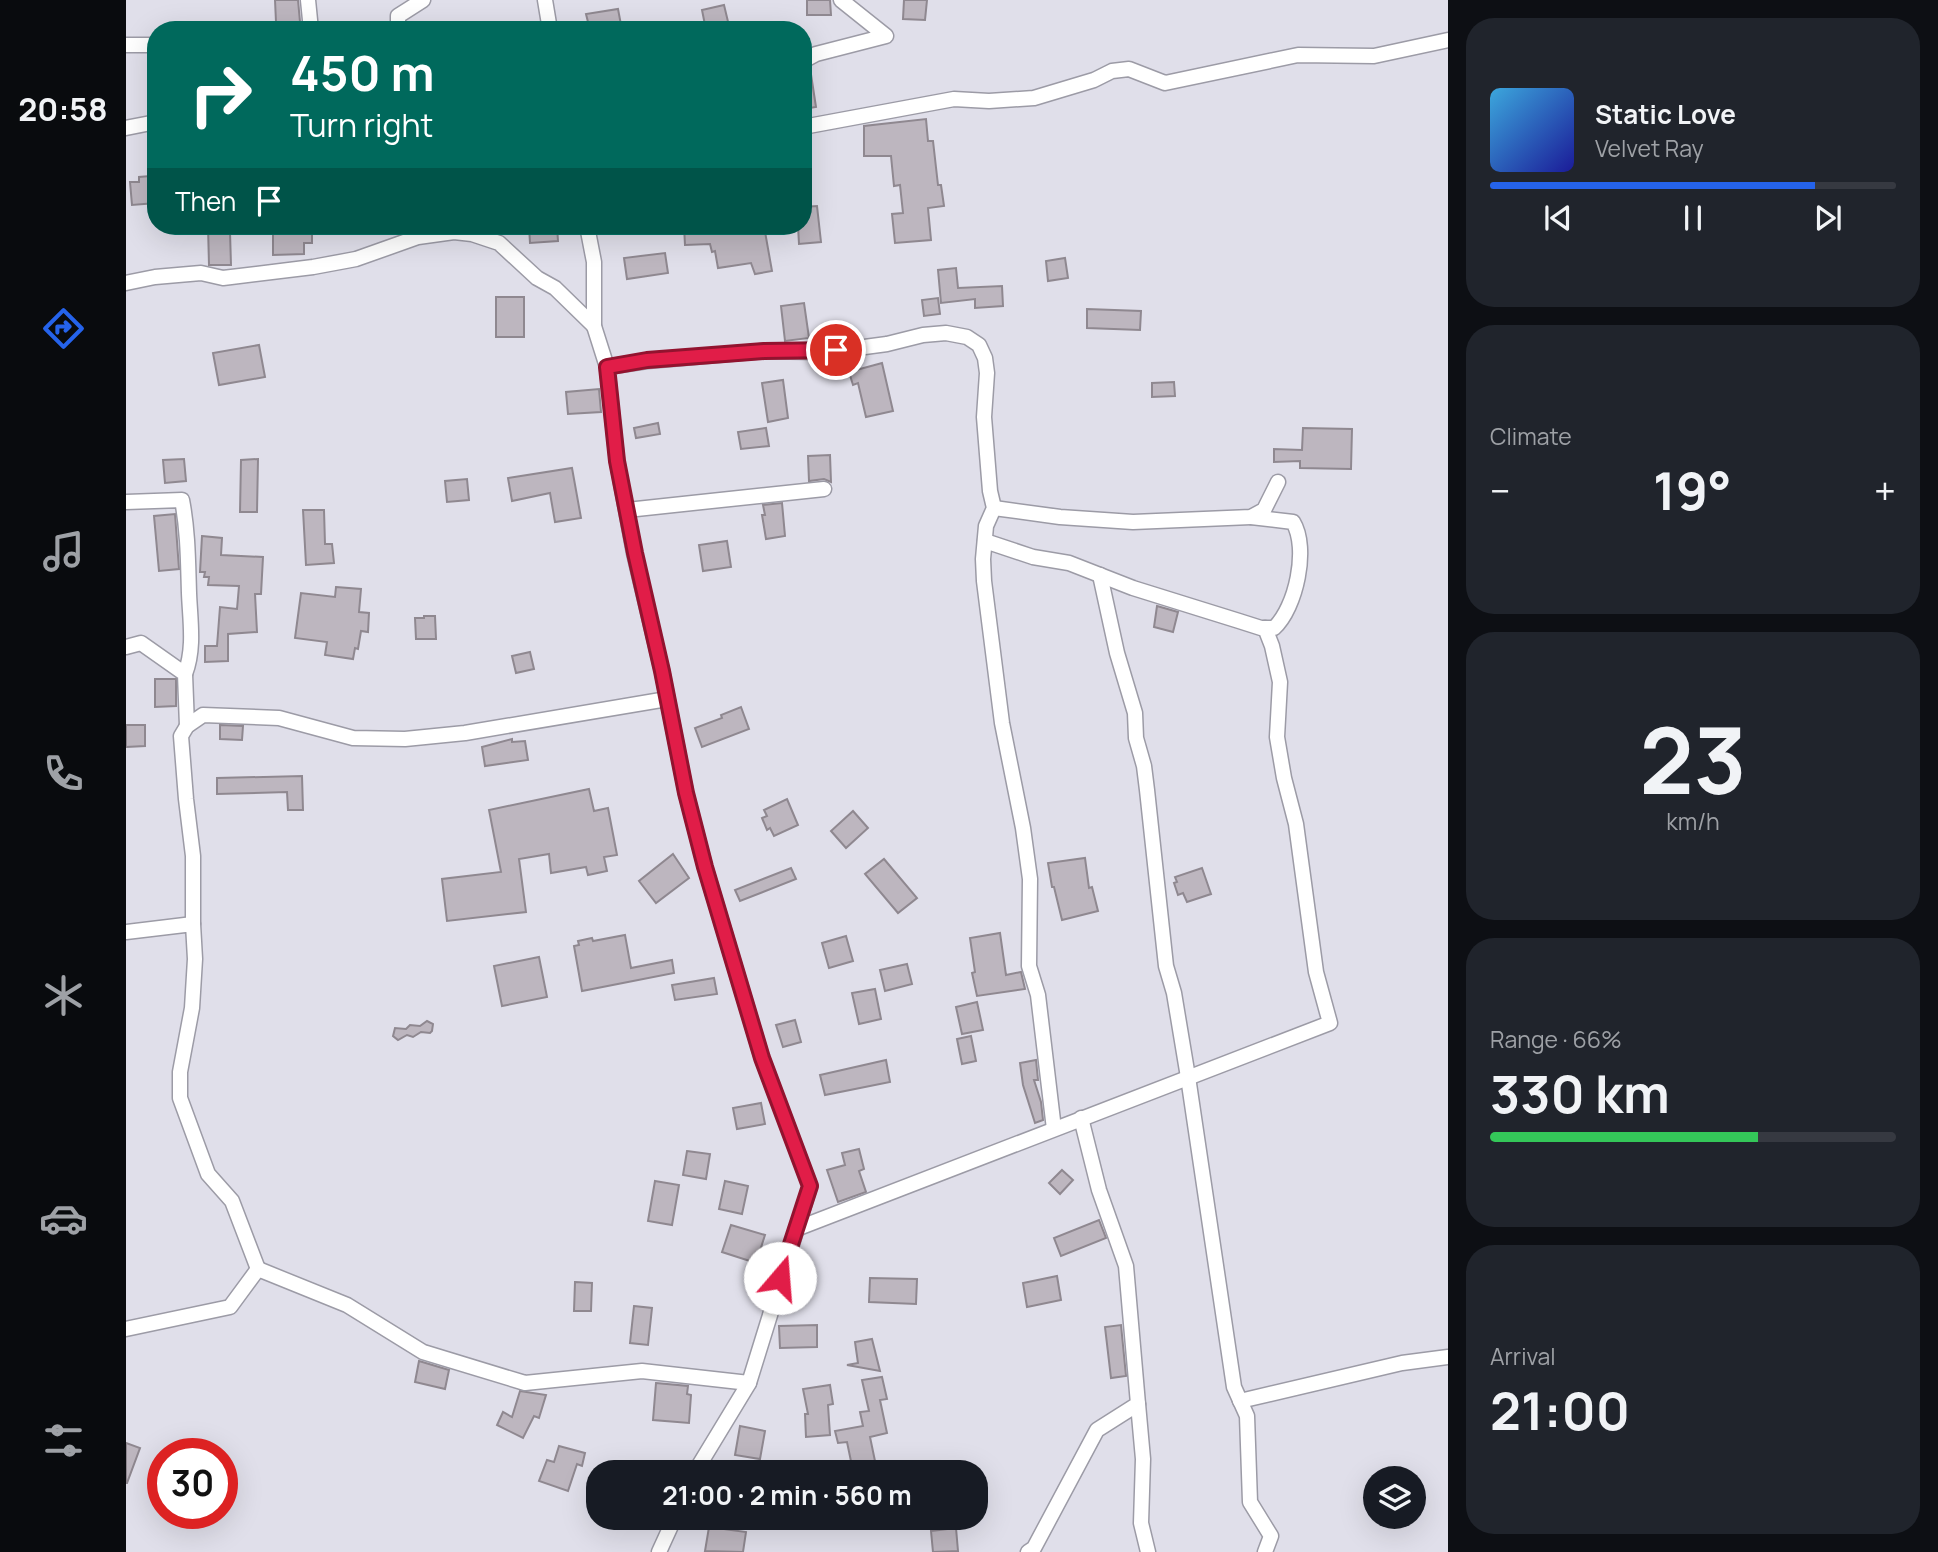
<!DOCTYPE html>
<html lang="en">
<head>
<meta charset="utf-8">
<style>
  body { margin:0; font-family:Manrope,sans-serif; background:#20242c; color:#f1f3f6; height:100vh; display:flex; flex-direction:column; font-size:26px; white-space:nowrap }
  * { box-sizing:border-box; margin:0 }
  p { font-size:23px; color:#9ea1a6 }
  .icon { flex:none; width:38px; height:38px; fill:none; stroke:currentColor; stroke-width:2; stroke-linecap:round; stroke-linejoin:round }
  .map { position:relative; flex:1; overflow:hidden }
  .drawer { display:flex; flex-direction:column; gap:18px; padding:18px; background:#0d0f14; width:490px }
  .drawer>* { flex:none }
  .banner { position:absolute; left:21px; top:21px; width:665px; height:214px; border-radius:28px; box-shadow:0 7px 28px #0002; background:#00695c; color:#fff; overflow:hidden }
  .fabs { position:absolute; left:1237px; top:1466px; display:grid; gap:14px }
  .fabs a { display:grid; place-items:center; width:63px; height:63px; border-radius:50%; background:#171b24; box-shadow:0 7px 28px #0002; font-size:35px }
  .speed { position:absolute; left:21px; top:1438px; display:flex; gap:14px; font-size:35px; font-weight:700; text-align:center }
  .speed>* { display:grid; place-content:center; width:91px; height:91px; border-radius:50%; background:#171b24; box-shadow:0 7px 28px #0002; line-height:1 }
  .speed .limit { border:10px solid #d22; background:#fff; color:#111 }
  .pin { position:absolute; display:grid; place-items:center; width:60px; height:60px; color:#fff; margin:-30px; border:4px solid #fff; border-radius:50%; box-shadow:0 2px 7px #0007 }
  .me { position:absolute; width:77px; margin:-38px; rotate:18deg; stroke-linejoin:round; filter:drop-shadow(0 0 5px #0008) }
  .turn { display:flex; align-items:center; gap:24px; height:147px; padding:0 28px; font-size:32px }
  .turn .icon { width:91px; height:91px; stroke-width:2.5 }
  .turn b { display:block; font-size:49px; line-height:60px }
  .then { display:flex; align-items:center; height:66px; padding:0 28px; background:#0003; gap:14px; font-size:26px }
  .big { font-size:52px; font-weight:700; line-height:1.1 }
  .drawer .tile { flex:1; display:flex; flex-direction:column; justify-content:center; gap:10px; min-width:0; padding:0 24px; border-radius:28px; background:#20242c }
  .drawer .dial { align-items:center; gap:0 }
  .dial b { font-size:91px; line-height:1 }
  .song { display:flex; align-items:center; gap:21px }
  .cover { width:84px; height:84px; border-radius:10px; background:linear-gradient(135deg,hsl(200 70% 55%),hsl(240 70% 35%)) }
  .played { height:7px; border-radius:4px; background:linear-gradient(90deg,#2563eb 80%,#363941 80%) }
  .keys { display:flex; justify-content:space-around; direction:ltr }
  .heat { display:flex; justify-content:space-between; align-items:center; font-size:38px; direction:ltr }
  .charge { height:10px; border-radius:5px; background:linear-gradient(90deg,#34c759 66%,#363941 0) }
  .trip { position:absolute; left:460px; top:1460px; width:402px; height:70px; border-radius:28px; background:#171b24; box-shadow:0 7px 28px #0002; font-weight:700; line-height:70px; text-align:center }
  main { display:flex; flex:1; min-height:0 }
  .menu { display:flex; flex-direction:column; width:126px; justify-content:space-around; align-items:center; background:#090b0e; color:#9ea1a6 }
  .menu .icon { width:49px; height:49px }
  .menu .active { color:#2563eb }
  .menu b { font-size:32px; color:#f1f3f6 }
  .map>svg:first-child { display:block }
  .building { fill:#bdb6bf; stroke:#8f8890; stroke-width:2 }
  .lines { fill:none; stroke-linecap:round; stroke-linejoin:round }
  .street-casing { stroke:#9c9ba6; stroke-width:17 }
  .street { stroke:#fff; stroke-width:14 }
  .route-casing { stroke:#92132f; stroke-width:18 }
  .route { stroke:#e11d48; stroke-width:12 }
</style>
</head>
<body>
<main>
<nav class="menu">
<b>20:58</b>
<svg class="icon active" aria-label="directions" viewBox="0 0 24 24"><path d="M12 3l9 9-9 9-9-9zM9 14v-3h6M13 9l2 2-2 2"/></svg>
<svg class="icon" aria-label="music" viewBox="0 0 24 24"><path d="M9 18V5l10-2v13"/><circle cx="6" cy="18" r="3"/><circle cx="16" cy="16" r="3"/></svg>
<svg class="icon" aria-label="phone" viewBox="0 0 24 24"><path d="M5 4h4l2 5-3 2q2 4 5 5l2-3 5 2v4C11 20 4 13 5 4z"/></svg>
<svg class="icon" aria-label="climate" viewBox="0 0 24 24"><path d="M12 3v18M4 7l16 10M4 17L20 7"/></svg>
<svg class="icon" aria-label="car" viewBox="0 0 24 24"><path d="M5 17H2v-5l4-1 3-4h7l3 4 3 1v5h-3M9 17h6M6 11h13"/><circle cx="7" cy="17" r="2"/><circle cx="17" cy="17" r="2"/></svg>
<svg class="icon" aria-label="filters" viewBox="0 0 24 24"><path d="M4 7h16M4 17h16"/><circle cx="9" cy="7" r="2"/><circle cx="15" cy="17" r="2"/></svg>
</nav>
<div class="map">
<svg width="1322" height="1552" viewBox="0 0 1322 1552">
  <rect width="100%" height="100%" fill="#e0dfea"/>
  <g class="building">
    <polygon points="149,0 172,0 174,22 150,22"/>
    <polygon points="681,0 704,0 705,15 681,15"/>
    <polygon points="778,0 801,0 799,20 777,19"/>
    <polygon points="598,5 604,30 580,30 576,10"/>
    <polygon points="492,9 496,30 464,30 460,14"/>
    <polygon points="684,68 690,107 677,109 677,71"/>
    <polygon points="800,119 802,141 807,141 812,185 815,185 818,206 802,208 805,240 769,243 766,214 777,213 774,185 768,186 765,156 738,156 738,126"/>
    <polygon points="24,176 24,180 30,179 30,203 6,205 4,182 13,182 13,177"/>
    <polygon points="691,206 695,242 673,244 672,226 677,226 677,207"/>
    <polygon points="82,226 102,226 102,232 104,232 105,265 83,265"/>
    <polygon points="403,226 431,226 432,241 404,243"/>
    <polygon points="558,226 638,226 646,271 629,274 625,263 592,268 589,251 586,252 584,244 559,245"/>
    <polygon points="186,229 186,243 178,243 178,254 147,255 147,230"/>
    <polygon points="539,253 542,273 501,279 498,258"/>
    <polygon points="939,258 942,278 922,281 920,261"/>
    <polygon points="830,268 832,288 876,286 877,306 849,308 849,299 815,303 812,270"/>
    <rect x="370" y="297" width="28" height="40"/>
    <polygon points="812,298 814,314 798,316 796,300"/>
    <polygon points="678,303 683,338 659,341 655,306"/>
    <polygon points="961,309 1015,311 1014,330 961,328"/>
    <polygon points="133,345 139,377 93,385 87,353"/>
    <polygon points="756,363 767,411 740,417 732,383 727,385 723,372"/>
    <polygon points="657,380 662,418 642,422 636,383"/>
    <polygon points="1048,382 1049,396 1026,397 1026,383"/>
    <polygon points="473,389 475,412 442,414 440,392"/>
    <polygon points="532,423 534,434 510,438 508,428"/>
    <polygon points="640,428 643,446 615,449 612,432"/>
    <polygon points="1177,428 1226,429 1225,469 1174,468 1174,461 1148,462 1148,449 1176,450"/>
    <polygon points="704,455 705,482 698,479 683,481 682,456"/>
    <polygon points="58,459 60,481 39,483 37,460"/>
    <polygon points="132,459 131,512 114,512 115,460"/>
    <polygon points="446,468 455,518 429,522 424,493 386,501 382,478"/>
    <polygon points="341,479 343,500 321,502 319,481"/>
    <polygon points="656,503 659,536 640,539 636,515 639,515 637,505"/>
    <polygon points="177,510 198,510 199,544 206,544 208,563 180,565"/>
    <polygon points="49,514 53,569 33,571 28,516"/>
    <polygon points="76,536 96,538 95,555 137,557 135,594 129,594 131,632 102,634 102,661 79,662 79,646 91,646 94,607 111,609 113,586 82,585 83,577 78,577 79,572 74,572"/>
    <polygon points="601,541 605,567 577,571 573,545"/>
    <polygon points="210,587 235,589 233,612 243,613 242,632 235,631 232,649 229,648 227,659 199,655 201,642 169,638 175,593 209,597"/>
    <polygon points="1031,606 1052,612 1047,632 1028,627"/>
    <polygon points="298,616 309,616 310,639 290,639 289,618 298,618"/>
    <polygon points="404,652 408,669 390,673 386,656"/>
    <polygon points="29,679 50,679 50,706 29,707"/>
    <polygon points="615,707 623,729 576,747 569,728 596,718 595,715"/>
    <polygon points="0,725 19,725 19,746 0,747"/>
    <polygon points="94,725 117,726 116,740 94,739"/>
    <polygon points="386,739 386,742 399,741 402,760 359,766 356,747"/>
    <polygon points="176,776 177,810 162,810 161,792 91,794 91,778"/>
    <polygon points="463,789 468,811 482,808 491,855 478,857 481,871 462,875 460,867 425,873 423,854 393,859 400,912 321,921 316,879 375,872 363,810"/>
    <polygon points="661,799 672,825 648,836 644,828 641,830 636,818 641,816 638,810"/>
    <polygon points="727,811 742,828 720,848 705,831"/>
    <polygon points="547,854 563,878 530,903 513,881"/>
    <polygon points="959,858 963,888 966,887 972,911 936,920 928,887 926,887 922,863"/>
    <polygon points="758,859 791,898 772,913 739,874"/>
    <polygon points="665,868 670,879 614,901 609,890"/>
    <polygon points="1076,868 1085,894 1061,902 1057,893 1052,895 1048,883 1051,882 1049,877"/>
    <polygon points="874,933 880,975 895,972 899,989 851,996 846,973 849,972 844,938"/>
    <polygon points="499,935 505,968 546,960 548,973 456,991 448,946 453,945 452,941 466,938 467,941"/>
    <polygon points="720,936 727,961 703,968 696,943"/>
    <polygon points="413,957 421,997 376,1006 368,966"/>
    <polygon points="781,964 786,984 759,991 754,970"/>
    <polygon points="588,978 591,994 549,1000 546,985"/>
    <polygon points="749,989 755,1019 733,1024 726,993"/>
    <polygon points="851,1002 857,1030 836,1034 830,1007"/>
    <polygon points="669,1020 675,1042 657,1047 650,1025"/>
    <polygon points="301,1021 307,1024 306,1031 304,1033 295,1032 287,1037 281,1035 272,1040 267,1036 269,1028 280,1029 284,1025 294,1026"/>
    <polygon points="845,1036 850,1061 836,1064 831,1039"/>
    <polygon points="760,1060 764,1082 699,1095 694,1075"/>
    <polygon points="910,1060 912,1080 908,1080 915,1102 917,1120 909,1123 897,1085 894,1063"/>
    <polygon points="635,1103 639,1124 611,1129 607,1108"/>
    <polygon points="733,1149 738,1169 733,1171 740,1192 712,1202 701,1170 719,1165 716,1153"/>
    <polygon points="561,1151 584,1154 580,1179 557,1175"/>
    <polygon points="936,1170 947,1180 934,1194 923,1183"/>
    <polygon points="529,1181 553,1185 546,1225 522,1221"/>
    <polygon points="599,1181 622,1186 616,1214 593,1209"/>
    <polygon points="973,1220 980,1238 935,1256 928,1238"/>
    <polygon points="605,1225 639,1235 630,1263 596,1252"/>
    <polygon points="931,1276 935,1300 901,1307 897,1283"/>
    <polygon points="744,1278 791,1279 790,1304 743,1302"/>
    <polygon points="449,1282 466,1283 465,1311 448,1311"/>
    <polygon points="508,1306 526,1308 522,1345 504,1343"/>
    <polygon points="691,1325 691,1347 654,1348 653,1326"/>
    <polygon points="995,1325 1000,1376 985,1378 979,1327"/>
    <polygon points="746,1339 754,1371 721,1365 732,1363 729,1342"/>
    <polygon points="293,1361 323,1370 319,1389 289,1382"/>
    <polygon points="756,1377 761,1399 754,1400 761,1433 744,1437 749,1461 726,1466 721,1442 712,1443 709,1431 737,1426 734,1412 743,1411 736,1380"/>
    <polygon points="530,1383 562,1386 561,1394 565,1395 563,1423 527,1420"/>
    <polygon points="704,1385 707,1404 702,1405 704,1435 680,1437 679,1414 682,1414 677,1389"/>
    <polygon points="394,1391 420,1395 413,1418 408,1416 397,1438 371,1425 377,1412 386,1417"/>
    <polygon points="614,1426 639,1431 634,1459 609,1455"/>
    <polygon points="0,1443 14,1448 1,1483 0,1483"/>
    <polygon points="433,1446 459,1453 456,1466 451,1464 442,1491 413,1481 421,1460 428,1462"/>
    <polygon points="583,1527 620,1532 617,1552 579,1551"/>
    <polygon points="830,1528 832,1551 807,1552 805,1531"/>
  </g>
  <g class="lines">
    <g class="street-casing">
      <g id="street">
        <polyline points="182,0 185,30"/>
        <polyline points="419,0 424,30"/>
        <polyline points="272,30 272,16 297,0"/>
        <polyline points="0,45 30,45"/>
        <polyline points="677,61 690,54 760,36 715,0"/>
        <polyline points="677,127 828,99 863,101 908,98 968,80 986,71 1003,69 1039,83 1172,55 1248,56 1322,40"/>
        <polyline points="0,128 30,122"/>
        <polyline points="461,226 468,262 468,326 481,367 491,461 508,553 536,671 560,793 579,867 636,1058 684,1186 623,1383 569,1472"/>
        <polyline points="0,283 29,277 75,273 97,278 187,267 230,259 292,237 328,232 346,234 373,243 411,278 429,288 468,326"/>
        <polyline points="481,367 521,361 638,351 690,352 731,348 761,344 797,335 820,333 841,337 853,345 859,358 861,373 858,417 864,491 868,508 860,526 857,559 858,581 876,723 897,828 904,879 903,966 912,995 928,1129"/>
        <path d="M0 502 56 500C62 531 62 562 63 593 64 620 69 648 59 674"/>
        <polyline points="868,508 934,517 1007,522 1125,517 1138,510 1152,482"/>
        <polyline points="501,510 698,489"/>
        <path d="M859 541 907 557 943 563 1007 588 1113 621 1135 628H1148C1170 608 1183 548 1167 522L1125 517"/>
        <polyline points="974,575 991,653 1009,713 1010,738 1018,766 1021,790 1040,966 1048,993 1062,1077 1108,1387 1121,1416 1124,1502 1145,1536 1139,1552"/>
        <polyline points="0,647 15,643 59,674 61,726"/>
        <polyline points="67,924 67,856 60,799 55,736 61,726 77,715 153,718 227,738 279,739 339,733 541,699"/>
        <polyline points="0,932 67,924 69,959 66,1008 54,1072 54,1098 82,1174 106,1201 132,1269"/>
        <polyline points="670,1229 1204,1023 1190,972 1170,824 1158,778 1151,737 1154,682 1146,646 1139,628"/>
        <polyline points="0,1329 104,1307 132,1269 221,1305 297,1352 399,1383 516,1371 623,1383"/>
        <polyline points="1114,1401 1276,1363 1322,1357"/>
        <polyline points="1012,1404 1017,1459 1015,1523 1022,1552"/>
        <polyline points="533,1552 549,1517"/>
        <polyline points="902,1552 908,1548 971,1430 1012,1404 1000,1266 973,1190 955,1118"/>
      </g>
    </g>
    <use href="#street" class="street"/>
  </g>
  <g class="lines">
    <g class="route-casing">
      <polyline id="route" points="654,1278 684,1186 636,1058 579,867 560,793 536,671 509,553 491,461 481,367 521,360 638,351 710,350"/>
    </g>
    <use href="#route" class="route"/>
  </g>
</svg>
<div class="fabs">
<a><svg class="icon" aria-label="layers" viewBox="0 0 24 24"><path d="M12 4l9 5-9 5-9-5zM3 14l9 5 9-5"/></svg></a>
</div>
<div class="speed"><div class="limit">30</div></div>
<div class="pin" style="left:710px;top:350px;background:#d93025"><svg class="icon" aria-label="arrive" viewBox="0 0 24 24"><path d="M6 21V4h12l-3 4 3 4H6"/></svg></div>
<svg class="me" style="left:654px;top:1278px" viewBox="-20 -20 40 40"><circle r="19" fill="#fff"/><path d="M0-13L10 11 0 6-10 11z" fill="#e11d48"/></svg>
<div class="trip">21:00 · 2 min · 560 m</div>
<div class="banner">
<div class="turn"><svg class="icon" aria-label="right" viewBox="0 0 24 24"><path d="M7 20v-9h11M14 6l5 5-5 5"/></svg><div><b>450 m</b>Turn right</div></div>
<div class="then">Then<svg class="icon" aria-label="arrive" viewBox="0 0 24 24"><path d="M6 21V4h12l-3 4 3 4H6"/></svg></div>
</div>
</div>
<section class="drawer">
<div class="tile">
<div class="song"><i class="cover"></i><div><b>Static Love</b><p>Velvet Ray</p></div></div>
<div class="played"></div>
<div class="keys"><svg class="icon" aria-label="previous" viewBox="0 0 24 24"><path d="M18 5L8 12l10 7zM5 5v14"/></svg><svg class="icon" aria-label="pause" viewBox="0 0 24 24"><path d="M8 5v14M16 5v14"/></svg><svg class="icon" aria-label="next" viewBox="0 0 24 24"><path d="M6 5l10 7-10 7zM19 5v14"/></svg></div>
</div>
<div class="tile"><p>Climate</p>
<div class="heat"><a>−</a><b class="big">19°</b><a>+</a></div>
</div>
<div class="tile dial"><b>23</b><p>km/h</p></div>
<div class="tile"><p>Range · 66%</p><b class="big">330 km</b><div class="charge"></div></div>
<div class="tile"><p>Arrival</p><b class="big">21:00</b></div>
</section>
</main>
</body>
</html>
